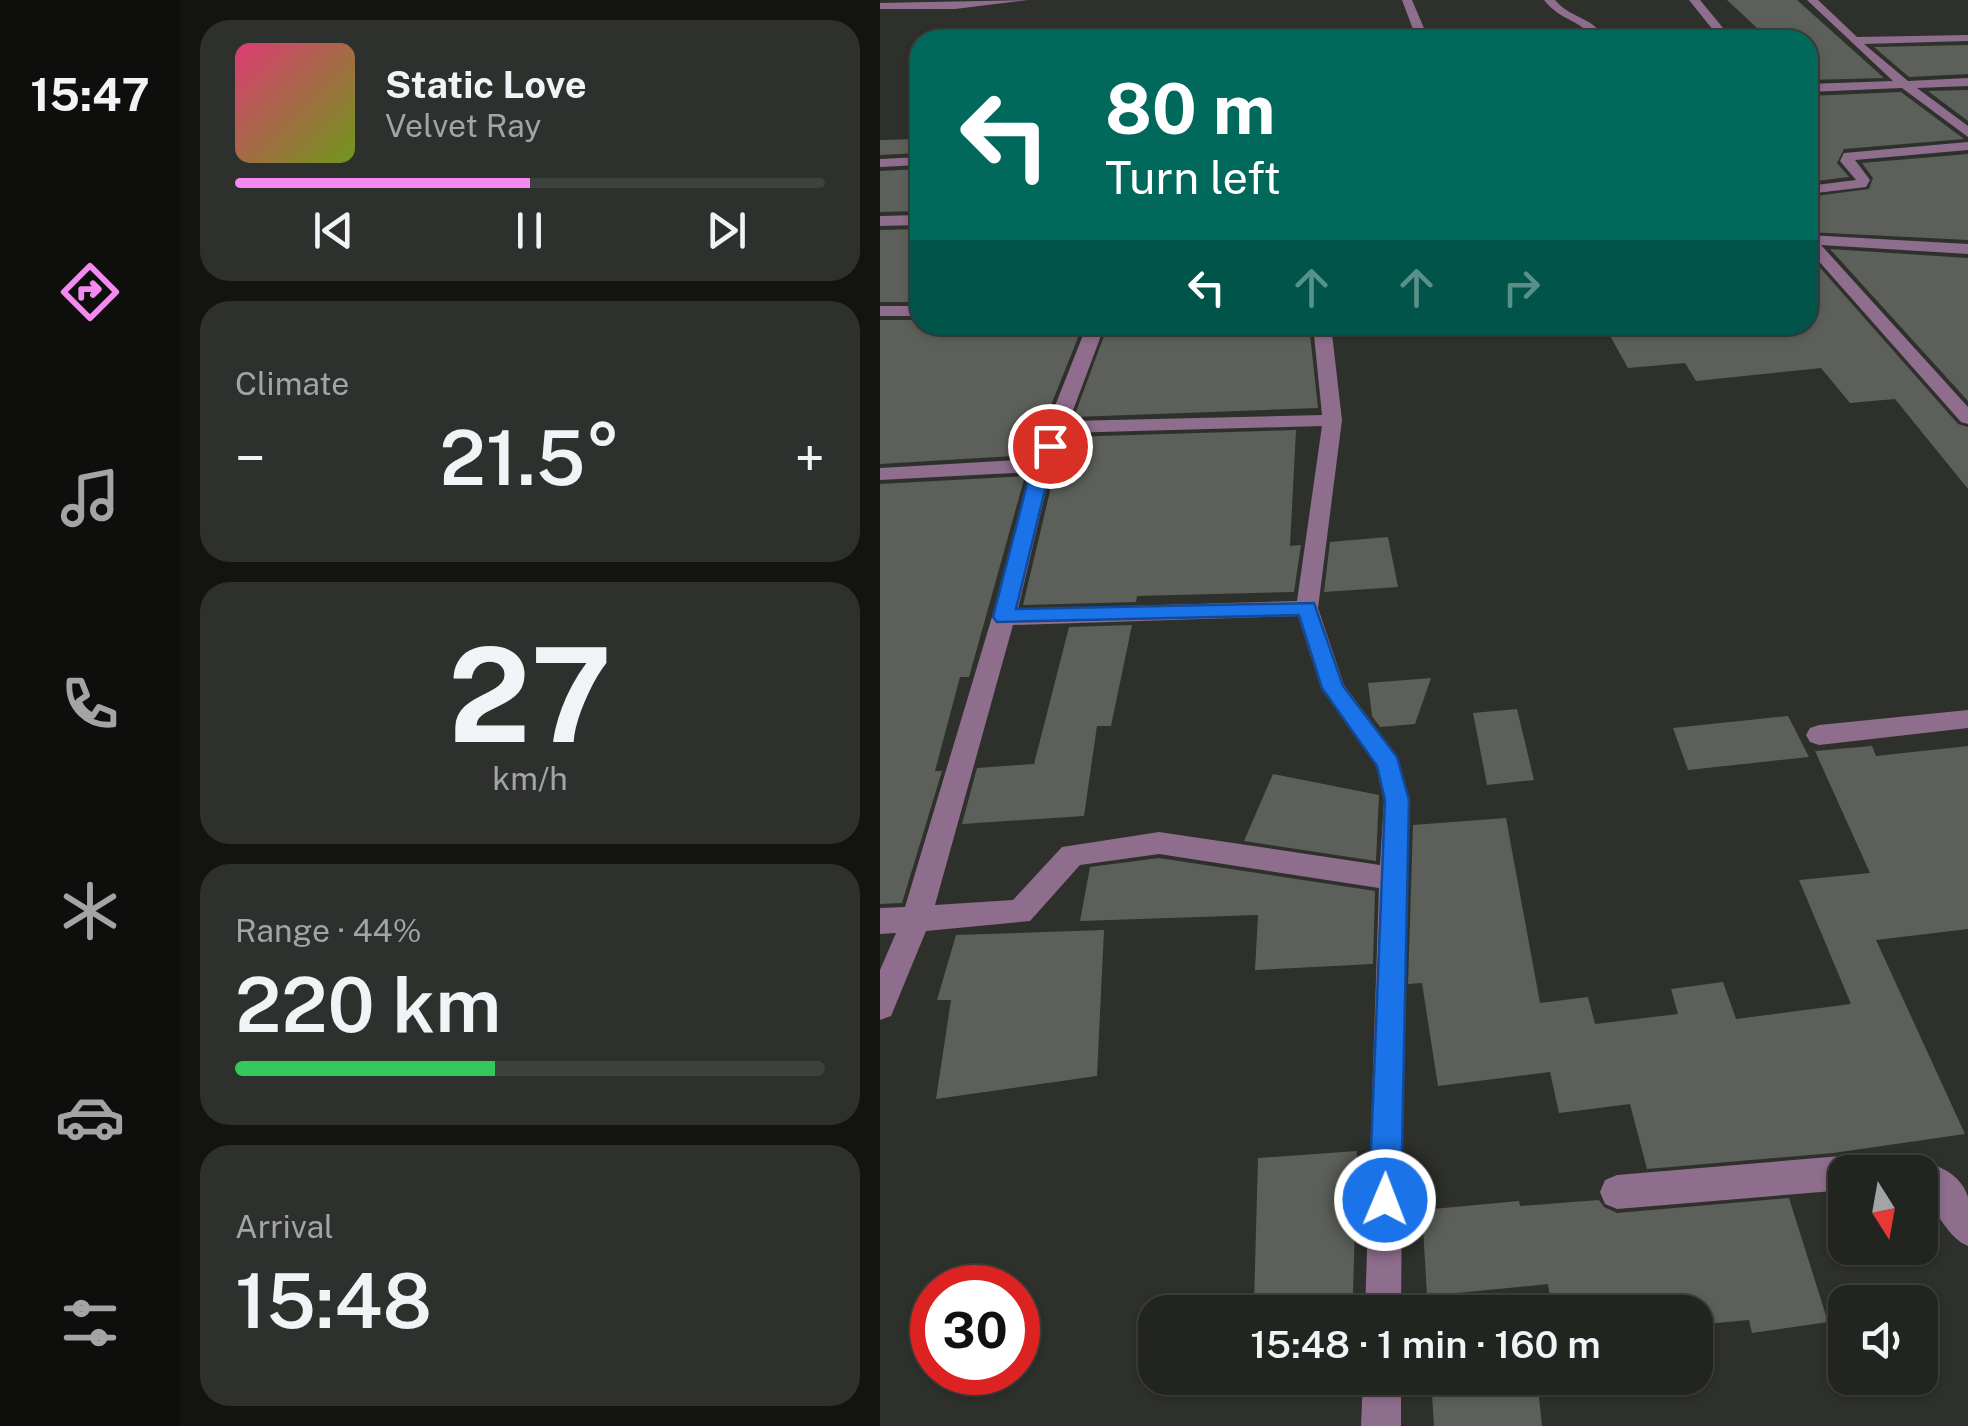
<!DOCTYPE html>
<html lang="en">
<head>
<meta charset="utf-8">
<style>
  body { margin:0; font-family:"Public Sans",sans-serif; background:#2e302d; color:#f1f3f6; height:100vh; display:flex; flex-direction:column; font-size:38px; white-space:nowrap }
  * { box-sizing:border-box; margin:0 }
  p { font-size:32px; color:#a2a4a5 }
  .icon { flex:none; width:55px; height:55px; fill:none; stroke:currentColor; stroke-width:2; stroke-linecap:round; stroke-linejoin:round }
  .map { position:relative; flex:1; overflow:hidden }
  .sheet { display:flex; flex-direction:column; gap:20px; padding:20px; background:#131412; width:700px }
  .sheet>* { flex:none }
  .banner { position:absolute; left:30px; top:30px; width:908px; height:305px; border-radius:30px; box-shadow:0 2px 8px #0004,0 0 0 2px #3f413e; background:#00695c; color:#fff; overflow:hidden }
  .needle { width:65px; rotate:169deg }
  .tools { position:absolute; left:948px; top:1155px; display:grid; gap:20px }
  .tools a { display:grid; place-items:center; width:110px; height:110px; border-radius:20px; background:#222420; box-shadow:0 2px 8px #0004,0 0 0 2px #3f413e; font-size:50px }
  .speed { position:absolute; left:30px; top:1265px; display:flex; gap:20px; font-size:50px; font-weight:700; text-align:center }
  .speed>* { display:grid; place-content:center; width:130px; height:130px; border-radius:50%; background:#222420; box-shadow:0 2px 8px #0004,0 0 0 2px #3f413e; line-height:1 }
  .speed .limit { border:15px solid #d22; background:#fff; color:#111 }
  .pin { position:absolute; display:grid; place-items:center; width:85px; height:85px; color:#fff; margin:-42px; border:5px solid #fff; border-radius:50%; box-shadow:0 2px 10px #0007 }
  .me { position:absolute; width:110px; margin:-55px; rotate:1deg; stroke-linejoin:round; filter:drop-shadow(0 0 8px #0008) }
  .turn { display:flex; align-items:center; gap:35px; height:210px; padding:0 30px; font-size:45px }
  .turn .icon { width:130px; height:130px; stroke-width:2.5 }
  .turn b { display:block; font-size:70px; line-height:85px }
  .lanes { display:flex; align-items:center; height:95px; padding:0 30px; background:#0003; justify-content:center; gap:50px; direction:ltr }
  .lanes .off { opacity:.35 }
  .big { font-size:75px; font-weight:600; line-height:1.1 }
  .sheet .card { flex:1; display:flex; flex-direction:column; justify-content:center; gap:15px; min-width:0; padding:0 35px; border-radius:30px; background:#2e302d }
  .sheet .dial { align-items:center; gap:0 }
  .dial b { font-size:130px; line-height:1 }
  .song { display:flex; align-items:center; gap:30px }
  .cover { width:120px; height:120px; border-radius:15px; background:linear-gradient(135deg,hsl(340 70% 55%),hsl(80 70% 35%)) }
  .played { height:10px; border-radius:5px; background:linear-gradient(90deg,#f489f0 50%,#3f413e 50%) }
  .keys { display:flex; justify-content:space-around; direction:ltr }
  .heat { display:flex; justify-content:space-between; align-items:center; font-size:55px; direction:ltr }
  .charge { height:15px; border-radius:8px; background:linear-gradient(90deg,#34c759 44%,#3f413e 0) }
  .trip { position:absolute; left:258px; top:1295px; width:575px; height:100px; border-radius:30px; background:#222420; box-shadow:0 2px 8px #0004,0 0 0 2px #3f413e; font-weight:600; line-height:100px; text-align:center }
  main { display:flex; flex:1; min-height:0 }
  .dock { display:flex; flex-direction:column; width:180px; justify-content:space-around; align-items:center; background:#0e0e0d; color:#a2a4a5 }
  .dock .icon { width:70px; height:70px }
  .dock .selected { color:#f489f0 }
  .dock b { font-size:45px; color:#f1f3f6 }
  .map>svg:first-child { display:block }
  .building { fill:#5d605a }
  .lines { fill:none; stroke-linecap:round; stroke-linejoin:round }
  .minor { fill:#8f6d8d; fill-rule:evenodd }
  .route { fill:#1a73e8; stroke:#114b97; stroke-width:2.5 }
</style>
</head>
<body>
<main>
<nav class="dock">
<b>15:47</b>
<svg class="icon selected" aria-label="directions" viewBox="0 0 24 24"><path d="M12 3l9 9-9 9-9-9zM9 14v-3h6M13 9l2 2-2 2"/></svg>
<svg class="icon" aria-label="music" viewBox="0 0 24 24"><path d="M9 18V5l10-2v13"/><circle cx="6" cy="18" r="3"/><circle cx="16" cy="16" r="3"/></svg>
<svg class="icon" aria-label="phone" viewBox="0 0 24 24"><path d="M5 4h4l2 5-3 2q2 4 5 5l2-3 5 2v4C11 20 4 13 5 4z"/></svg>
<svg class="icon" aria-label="climate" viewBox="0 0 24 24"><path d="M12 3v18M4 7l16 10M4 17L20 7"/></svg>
<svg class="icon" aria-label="car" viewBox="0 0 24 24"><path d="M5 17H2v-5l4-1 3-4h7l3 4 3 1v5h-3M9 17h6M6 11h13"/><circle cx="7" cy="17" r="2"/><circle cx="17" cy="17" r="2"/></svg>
<svg class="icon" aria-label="filters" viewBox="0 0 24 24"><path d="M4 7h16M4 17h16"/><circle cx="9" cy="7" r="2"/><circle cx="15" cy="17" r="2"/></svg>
</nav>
<section class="sheet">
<div class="card">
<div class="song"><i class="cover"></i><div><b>Static Love</b><p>Velvet Ray</p></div></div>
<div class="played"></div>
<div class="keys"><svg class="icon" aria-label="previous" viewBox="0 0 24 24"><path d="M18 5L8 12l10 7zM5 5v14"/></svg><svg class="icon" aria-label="pause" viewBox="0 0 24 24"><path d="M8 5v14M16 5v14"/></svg><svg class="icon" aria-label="next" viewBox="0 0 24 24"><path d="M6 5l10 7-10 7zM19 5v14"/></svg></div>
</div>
<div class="card"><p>Climate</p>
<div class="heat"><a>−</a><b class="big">21.5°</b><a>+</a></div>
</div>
<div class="card dial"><b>27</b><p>km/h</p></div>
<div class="card"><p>Range · 44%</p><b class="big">220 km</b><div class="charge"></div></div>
<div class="card"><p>Arrival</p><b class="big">15:48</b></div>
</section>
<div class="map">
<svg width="1088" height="1426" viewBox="0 0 1088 1426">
  <rect width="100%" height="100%" fill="#2e302b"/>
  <g class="building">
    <polygon points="847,0 917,0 1004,78 928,80 928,40 890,40"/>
    <polygon points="1088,45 1088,74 1029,77 994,47"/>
    <polygon points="1088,90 1088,121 1048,91"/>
    <polygon points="1021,92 1084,139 964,149 957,163 969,177 928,182 928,96"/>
    <polygon points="40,139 40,153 0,155 0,140"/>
    <polygon points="1088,154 1088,240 928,232 928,197 989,189 993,178 982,163"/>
    <polygon points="40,169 40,211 0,212 0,171"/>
    <polygon points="40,229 40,302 0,302 0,230"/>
    <polygon points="950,249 1088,258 1088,401"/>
    <polygon points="928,254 1078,424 1088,427 1088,489 1015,399 970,403 941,368 816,381 805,363 748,368 724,325 928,325"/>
    <polygon points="0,320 40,320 40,325 203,325 151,455 0,464"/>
    <polygon points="228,325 429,325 438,408 194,417"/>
    <polygon points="416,430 410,546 421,545 414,592 257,596 256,602 143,605 176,466 187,437"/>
    <polygon points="145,476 89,677 80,677 55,771 62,771 22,903 0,904 0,484"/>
    <polygon points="508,537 518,587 444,592 450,542"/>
    <polygon points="252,625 231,726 217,726 204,816 82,824 97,768 154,764 189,627"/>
    <polygon points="551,678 535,724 500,727 492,716 488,683"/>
    <polygon points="637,709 654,780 607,785 593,713"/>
    <polygon points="908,716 929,757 808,770 793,728"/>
    <polygon points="992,746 996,756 1088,746 1088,929 996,940 1085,1134 953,1153 767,1169 750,1104 679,1113 670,1072 558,1086 542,983 528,984 533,825 626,818 660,1003 708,997 715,1024 798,1014 791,989 843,982 856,1019 971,1004 919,880 990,873 935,751"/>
    <polygon points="393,774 499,795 496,861 364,841"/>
    <polygon points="279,858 495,891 493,964 375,970 378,915 200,921 210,867"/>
    <polygon points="224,930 217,1076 56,1099 71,1000 57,1000 76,935"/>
    <polygon points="477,1151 473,1295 374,1303 378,1158"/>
    <polygon points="909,1198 948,1322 872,1333 869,1320 815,1325 815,1312 758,1312 756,1303 672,1311 668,1284 547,1296 542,1210 639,1201 640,1206 719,1200 724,1207 737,1213"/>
    <polygon points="551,1378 657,1378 662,1426 554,1426"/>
  </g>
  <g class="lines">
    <g class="minor">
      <polygon points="148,0 75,9 0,9 0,3"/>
      <polygon points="522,0 532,0 549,40 537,40"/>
      <path d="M664 0H675C692 20 713 16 726 40H714C704 21 680 21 664 0Z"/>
      <polygon points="809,0 820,0 853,40 841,40"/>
      <polygon points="927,0 938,0 977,37 1088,35 1088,41 984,44 1028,81 1088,78 1088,86 1037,88 1088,126 1088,137 1022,88 928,92 928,84 1013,81"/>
      <polygon points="1088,142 1088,150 975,160 990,180 986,187 928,194 928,186 976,180 960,161 964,153"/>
      <polygon points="40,157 40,165 0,167 0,159"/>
      <polygon points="40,215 40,225 0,226 0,216"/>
      <polygon points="928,235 1088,244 1088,254 941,245 1088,407 1088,424 1081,422 928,249"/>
      <rect x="0" y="306" width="40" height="10"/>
      <path d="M207 325H225L189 421 442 415 433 325H451L462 420 438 608 464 685 517 756 530 800 524 975 521 1312H485L499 888 279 854 200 865 150 921 46 931 11 1016 0 1020V970L16 933 0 934V908L25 907 112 617 150 472 0 480V468L154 459ZM442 426 417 601 138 609 172 465 184 433ZM418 616 441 688 496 766 504 800 500 865 279 832 182 847 133 900 55 905 133 625Z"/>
      <polygon points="1088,710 1088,728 939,745 930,742 926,735 930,728 939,725"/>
      <path d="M973 1155C1006 1155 1076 1155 1088 1197 1088 1210 1088 1231 1088 1246 1066 1237 1060 1211 1040 1197V1172H965V1190L737 1209 725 1204 720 1192 725 1180 737 1175Z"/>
      <polygon points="483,1378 521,1378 521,1426 481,1426"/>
    </g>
  </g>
  <polygon class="route" points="170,440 179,446 171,465 136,609 434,603 463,686 517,757 529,800 521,1200 516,1211 505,1216 494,1211 489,1200 505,800 497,766 442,688 419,615 117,622 113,617 152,465 164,442"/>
</svg>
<div class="tools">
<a><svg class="needle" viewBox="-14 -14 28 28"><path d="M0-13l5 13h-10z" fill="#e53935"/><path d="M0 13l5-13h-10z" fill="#a2a4a5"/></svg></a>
<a><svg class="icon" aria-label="sound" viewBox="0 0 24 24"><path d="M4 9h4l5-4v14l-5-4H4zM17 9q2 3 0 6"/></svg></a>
</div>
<div class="speed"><div class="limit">30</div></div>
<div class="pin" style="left:170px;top:446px;background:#d93025"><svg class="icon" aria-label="arrive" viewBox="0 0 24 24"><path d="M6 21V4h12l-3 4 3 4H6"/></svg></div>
<svg class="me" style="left:505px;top:1200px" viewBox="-20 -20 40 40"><circle r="17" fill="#1a73e8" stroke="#fff" stroke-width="3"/><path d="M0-11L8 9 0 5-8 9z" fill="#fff"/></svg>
<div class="trip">15:48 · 1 min · 160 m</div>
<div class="banner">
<div class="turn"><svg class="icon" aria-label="left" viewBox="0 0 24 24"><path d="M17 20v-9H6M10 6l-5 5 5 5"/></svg><div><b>80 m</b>Turn left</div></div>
<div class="lanes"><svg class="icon" aria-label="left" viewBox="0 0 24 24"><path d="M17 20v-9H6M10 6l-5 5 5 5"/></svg><svg class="icon off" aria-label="ahead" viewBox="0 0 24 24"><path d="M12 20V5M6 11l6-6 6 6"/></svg><svg class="icon off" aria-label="ahead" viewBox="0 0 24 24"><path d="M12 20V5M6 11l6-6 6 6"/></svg><svg class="icon off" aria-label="right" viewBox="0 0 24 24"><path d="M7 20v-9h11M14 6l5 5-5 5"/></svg></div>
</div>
</div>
</main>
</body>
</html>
